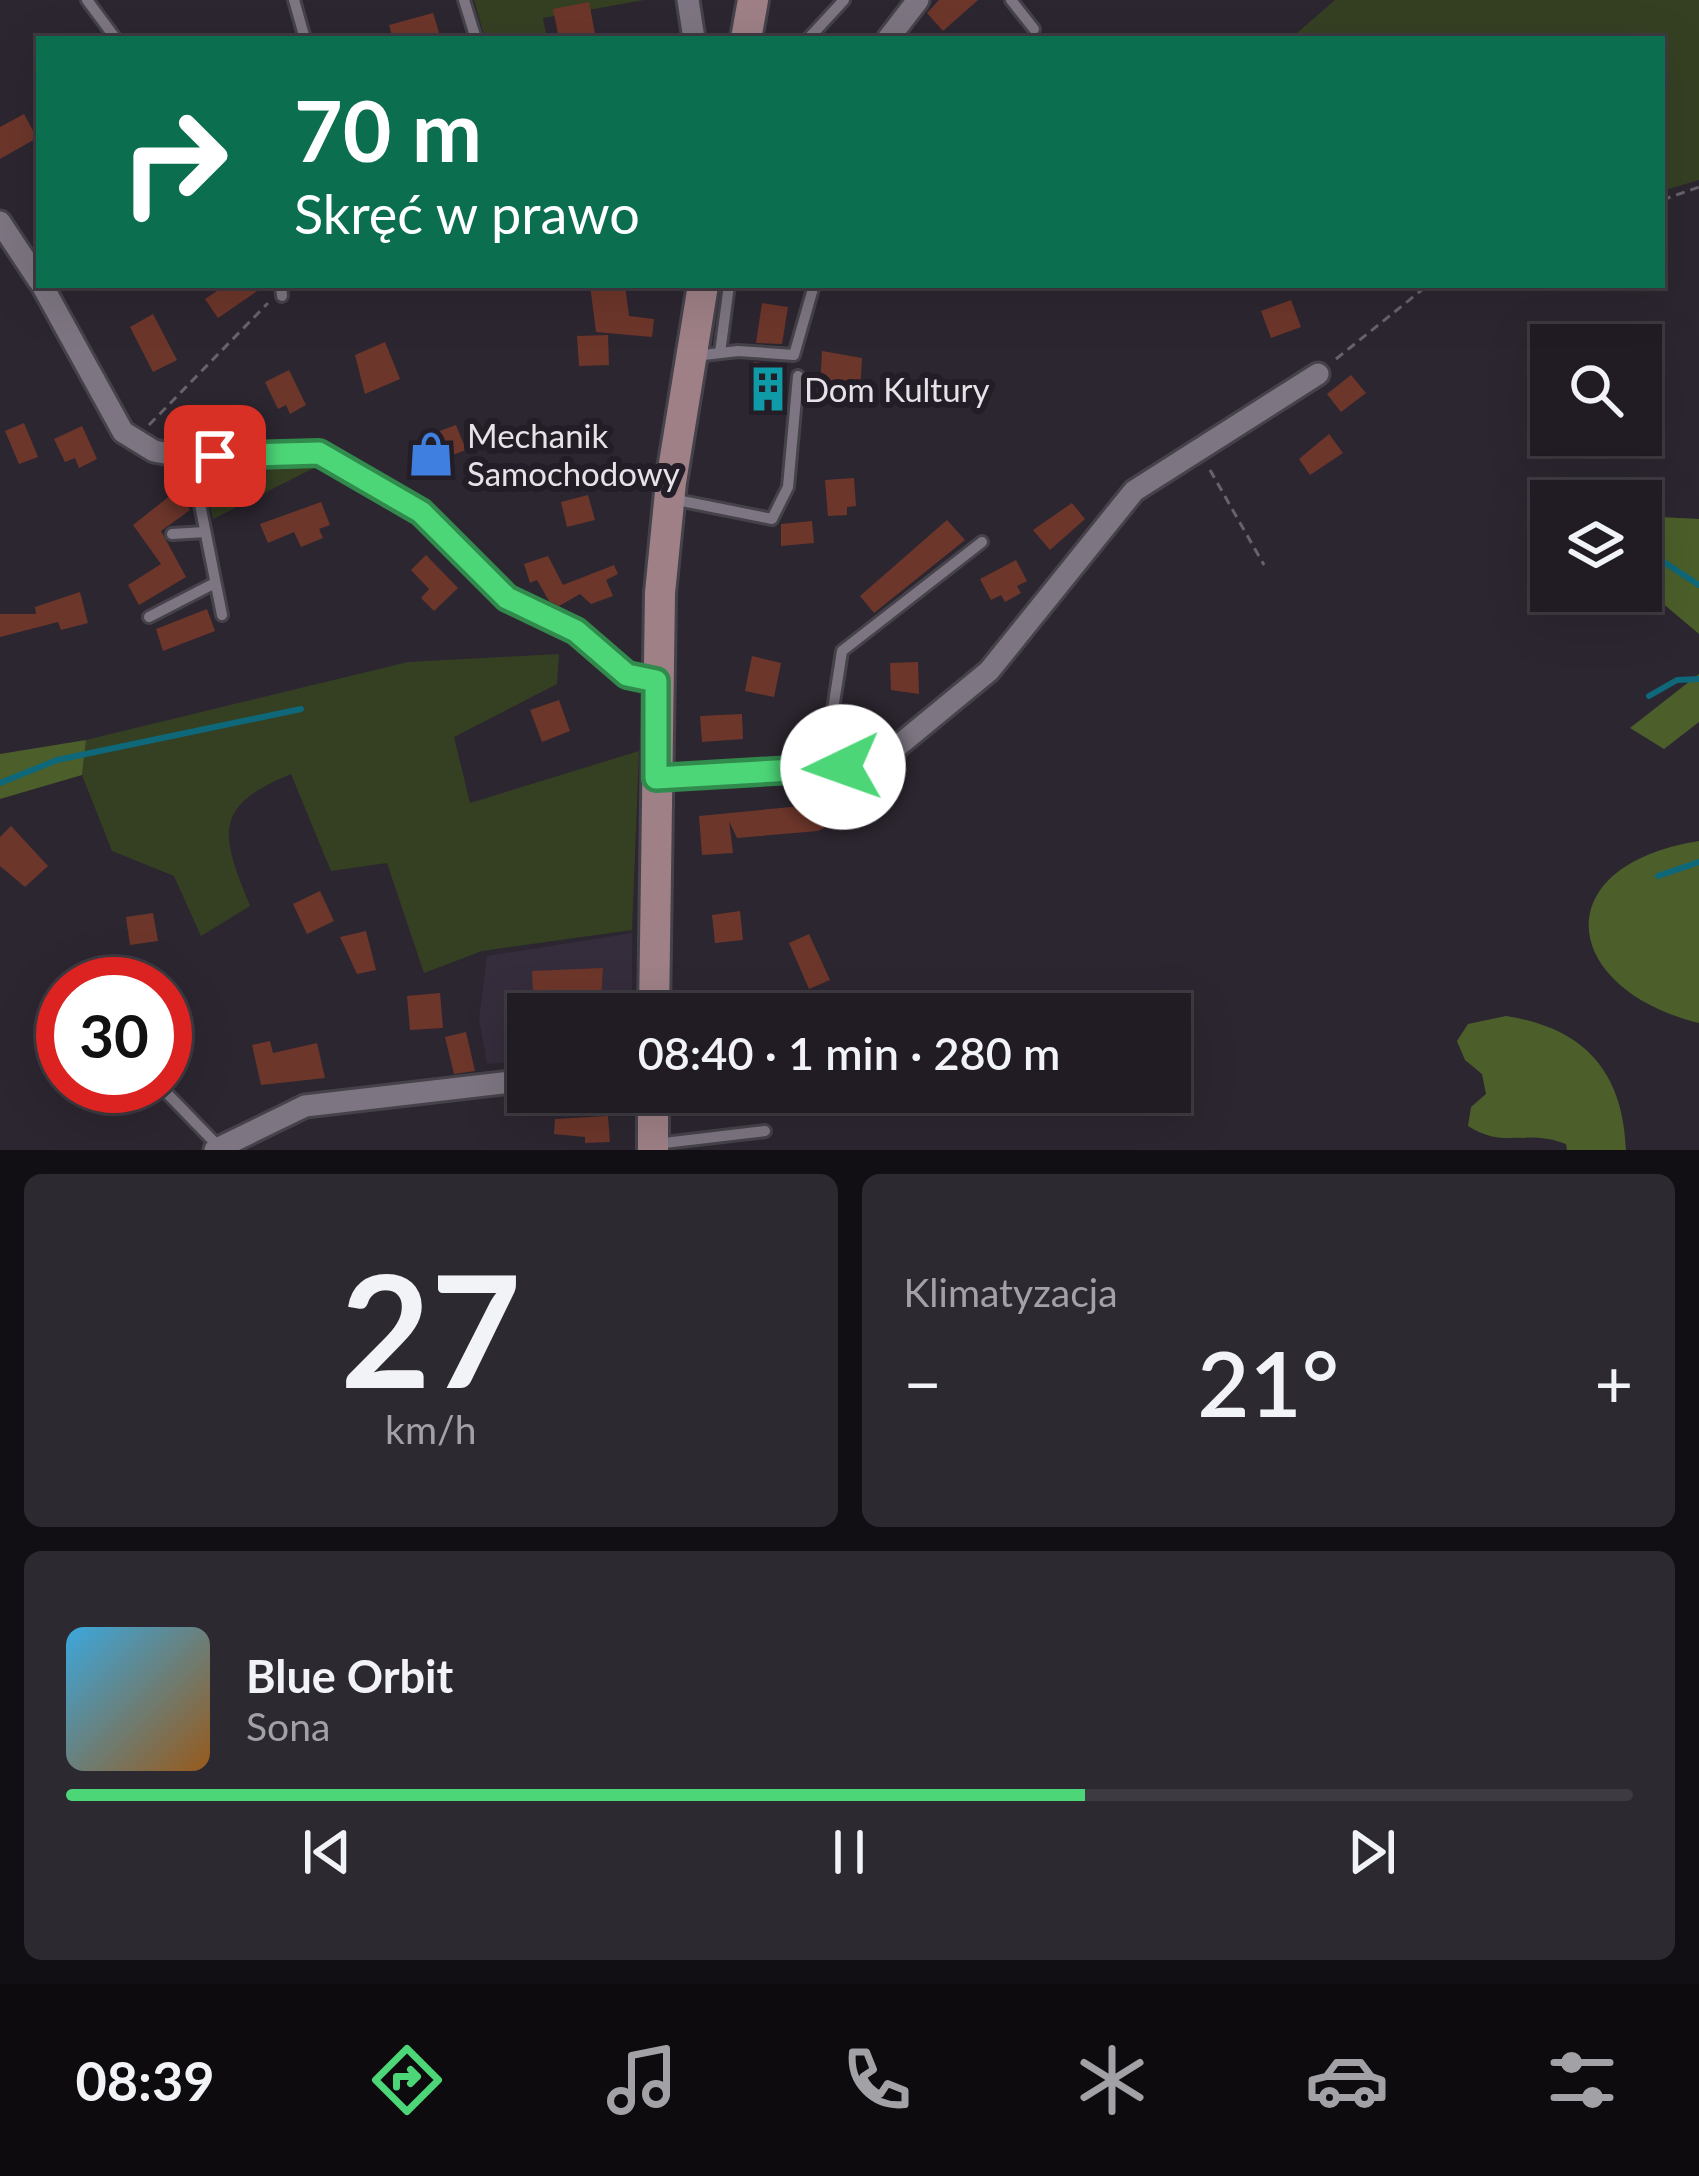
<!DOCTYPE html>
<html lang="pl">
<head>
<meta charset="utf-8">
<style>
  body { margin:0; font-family:Lato,sans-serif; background:#2d2931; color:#f1f3f6; height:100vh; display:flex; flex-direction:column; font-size:45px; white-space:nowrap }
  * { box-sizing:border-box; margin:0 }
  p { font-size:39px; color:#a2a1a6 }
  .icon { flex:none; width:66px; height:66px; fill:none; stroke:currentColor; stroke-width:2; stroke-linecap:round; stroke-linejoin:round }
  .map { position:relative; height:1150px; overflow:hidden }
  .sheet { display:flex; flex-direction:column; gap:24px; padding:24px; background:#120f14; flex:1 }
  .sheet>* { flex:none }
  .banner { position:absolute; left:36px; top:36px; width:1629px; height:252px; border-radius:0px; box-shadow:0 12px 48px #0002,0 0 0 3px #3e3a41; background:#0b6e4f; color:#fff; overflow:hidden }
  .controls { position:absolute; left:1530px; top:324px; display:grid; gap:24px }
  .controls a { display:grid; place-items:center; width:132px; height:132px; border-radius:0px; background:#211c24; box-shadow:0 12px 48px #0002,0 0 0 3px #3e3a41; font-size:60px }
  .speed { position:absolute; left:36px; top:957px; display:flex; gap:24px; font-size:60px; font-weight:700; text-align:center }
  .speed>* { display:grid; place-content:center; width:156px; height:156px; border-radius:50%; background:#211c24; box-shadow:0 12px 48px #0002,0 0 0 3px #3e3a41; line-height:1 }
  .speed .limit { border:18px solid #d22; background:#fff; color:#111 }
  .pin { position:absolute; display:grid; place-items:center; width:102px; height:102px; color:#fff; margin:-51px; border-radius:24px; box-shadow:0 6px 18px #0006 }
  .me { position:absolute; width:132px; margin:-66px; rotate:267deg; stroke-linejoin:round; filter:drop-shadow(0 0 9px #0008) }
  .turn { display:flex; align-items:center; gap:42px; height:252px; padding:0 60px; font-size:54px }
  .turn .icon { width:156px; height:156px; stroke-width:2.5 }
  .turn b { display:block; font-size:84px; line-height:102px }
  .big { font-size:90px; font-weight:600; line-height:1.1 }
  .sheet .widget { flex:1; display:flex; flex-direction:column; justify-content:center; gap:18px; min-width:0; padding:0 42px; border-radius:18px; background:#2d2931 }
  .sheet .dial { align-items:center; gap:0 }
  .dial b { font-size:156px; line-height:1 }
  .song { display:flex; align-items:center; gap:36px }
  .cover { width:144px; height:144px; border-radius:18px; background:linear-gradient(135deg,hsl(200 70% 55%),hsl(30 70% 35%)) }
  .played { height:12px; border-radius:6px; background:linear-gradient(90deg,#4cd677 65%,#3e3a41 65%) }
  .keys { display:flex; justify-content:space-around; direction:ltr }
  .heat { display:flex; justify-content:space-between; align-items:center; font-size:66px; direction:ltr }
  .sheet .tiles { flex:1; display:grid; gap:24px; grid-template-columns:1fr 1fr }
  .widget:last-child { grid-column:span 2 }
  .trip { position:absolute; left:507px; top:993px; width:684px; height:120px; border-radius:0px; background:#211c24; box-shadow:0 12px 48px #0002,0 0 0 3px #3e3a41; font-weight:600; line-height:120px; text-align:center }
  .tab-bar { display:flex; height:192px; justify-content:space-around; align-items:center; background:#0d0b0e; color:#a2a1a6 }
  .tab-bar .icon { width:84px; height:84px }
  .tab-bar .active { color:#4cd677 }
  .tab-bar b { font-size:54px; color:#f1f3f6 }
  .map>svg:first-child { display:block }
  .commercial { fill:#352c3c }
  .green { fill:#354023 }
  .forest { fill:#4c5f2a }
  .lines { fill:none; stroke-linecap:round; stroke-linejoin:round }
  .stream { stroke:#0e6879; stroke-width:6 }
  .building { fill:#6d362b }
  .service-casing { stroke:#46424a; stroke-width:16 }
  .minor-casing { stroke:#46424a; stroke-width:27 }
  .secondary-casing { stroke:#46424a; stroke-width:36 }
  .path { stroke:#68636b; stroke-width:3; stroke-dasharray:9 6; stroke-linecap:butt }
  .service { stroke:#7d7682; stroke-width:10 }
  .minor { stroke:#7d7682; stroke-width:21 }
  .secondary { stroke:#9e8086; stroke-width:30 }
  .route-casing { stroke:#318b4d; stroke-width:30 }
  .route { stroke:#4cd677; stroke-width:21 }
  .labels { text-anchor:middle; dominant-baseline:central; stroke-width:12; stroke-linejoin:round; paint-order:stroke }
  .poi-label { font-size:33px; fill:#e6e2e8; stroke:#221d26; text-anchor:start }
</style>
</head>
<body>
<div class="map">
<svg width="1699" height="1150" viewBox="0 0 1699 1150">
  <rect width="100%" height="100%" fill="#2c2630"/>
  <polygon class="commercial" points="632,933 632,1014 528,1014 528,1061 487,1064 479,1019 487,956"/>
  <g class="green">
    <polygon points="474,0 644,0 543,18 547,39 485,39"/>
    <polygon points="1335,0 1699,0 1699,180 1662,191 1662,39 1290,39"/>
    <polygon points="320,465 213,519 201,470"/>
    <path d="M559 654 557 684 454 737 470 803 639 751 632 930 482 951 424 973 387 863 331 871 291 774C210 807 222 836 250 906L201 936 174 876 112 851 82 775 86 740 408 662Z"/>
  </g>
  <g class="forest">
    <polygon points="1641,516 1699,519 1699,634 1641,585"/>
    <polygon points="1699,674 1699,722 1664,749 1630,728"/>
    <polygon points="86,740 82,775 0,799 0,754"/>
    <path d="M1699 841V1023C1561 989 1543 866 1699 841Z"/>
    <path d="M1506 1016C1585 1028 1623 1072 1626 1150H1567L1566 1144C1524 1128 1506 1150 1468 1126L1471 1107 1486 1094 1482 1074 1465 1060 1457 1041 1468 1024Z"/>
  </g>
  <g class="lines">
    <g class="stream">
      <polyline points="1641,547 1699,585"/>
      <polyline points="1649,696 1677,680 1699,679"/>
      <polyline points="0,783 57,760 301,709"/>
      <polyline points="1658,876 1699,862"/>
    </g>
  </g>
  <g class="building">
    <polygon points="939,0 978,0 943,31 927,13"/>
    <polygon points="589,2 596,39 559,39 553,9"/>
    <polygon points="433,13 441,39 393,39 389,25"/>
    <polygon points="24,114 37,138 0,159 0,127"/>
    <polygon points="226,285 266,285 218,318 205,299"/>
    <polygon points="590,285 625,285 629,316 654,319 652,337 596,332"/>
    <polygon points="1291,300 1301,327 1271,338 1261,311"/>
    <polygon points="762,303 788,307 782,344 756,343"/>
    <polygon points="153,314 177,360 153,372 130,327"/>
    <polygon points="608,335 609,365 579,366 577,336"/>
    <polygon points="385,342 400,379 365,394 355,355"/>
    <polygon points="822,351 862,358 860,392 820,390"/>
    <polygon points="754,362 785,367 782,413 751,411"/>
    <polygon points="289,370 306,405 290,414 286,405 278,409 265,382"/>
    <polygon points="1351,375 1366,393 1341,412 1327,394"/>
    <polygon points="24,423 38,457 19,464 5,431"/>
    <polygon points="456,425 466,450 428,464 418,439"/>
    <polygon points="82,426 97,459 79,468 75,458 65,462 54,439"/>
    <polygon points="1329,434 1343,453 1310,475 1299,459"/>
    <polygon points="854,478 856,506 847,507 847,515 828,516 825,480"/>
    <polygon points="176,491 190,510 161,531 186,577 139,605 128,585 161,564 133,525"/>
    <polygon points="588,495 595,520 567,527 561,502"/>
    <polygon points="321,502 330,525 319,529 323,538 301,547 294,532 268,543 260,524"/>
    <polygon points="1072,503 1085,519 1050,550 1033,530"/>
    <polygon points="947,520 965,540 874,613 860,596"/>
    <polygon points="812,521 814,543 781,546 781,524"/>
    <polygon points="426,555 458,588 434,611 421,598 429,589 411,570"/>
    <polygon points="548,556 563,585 614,565 618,574 606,580 613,596 591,604 580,594 559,606 549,601 537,580 530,583 524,564"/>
    <polygon points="1016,560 1027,581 1017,586 1021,593 1005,602 1001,595 991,600 980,579"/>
    <polygon points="80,592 88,623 61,630 58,622 0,637 0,614 36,614 35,607"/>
    <polygon points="207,609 215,631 163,651 156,629"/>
    <polygon points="752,656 781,663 774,697 745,691"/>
    <polygon points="918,662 919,694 891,690 890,663"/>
    <polygon points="559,700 570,731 542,742 530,710"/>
    <polygon points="742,714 743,739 702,742 700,716"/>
    <polygon points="837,789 850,815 818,831 737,838 729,821 733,853 702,855 699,816 801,806"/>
    <polygon points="11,826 48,866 25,887 0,866 0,837"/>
    <polygon points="320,891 334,921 307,934 293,904"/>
    <polygon points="740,911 743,940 715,943 712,915"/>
    <polygon points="153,913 158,941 130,945 126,917"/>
    <polygon points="366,931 376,970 357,974 340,937"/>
    <polygon points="809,934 830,980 809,989 789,943"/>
    <polygon points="603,968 600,1014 534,1014 532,971"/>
    <polygon points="440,993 443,1028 410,1030 407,996"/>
    <polygon points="466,1032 475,1071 454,1074 445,1037"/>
    <polygon points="270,1041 273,1053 317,1043 325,1078 261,1085 252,1045"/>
    <polygon points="608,1116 610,1142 585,1143 585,1137 554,1134 555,1119"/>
  </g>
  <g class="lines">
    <g class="service-casing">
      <g id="service">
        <polyline points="87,0 116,39"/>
        <polyline points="294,0 305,39"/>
        <polyline points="464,0 476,39"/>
        <polyline points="1011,0 1034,29"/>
        <polyline points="808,39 844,0"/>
        <polyline points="281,285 282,296"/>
        <polyline points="720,353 729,285"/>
        <polyline points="695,356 738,351 794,355 814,285"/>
        <polyline points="191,459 222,615"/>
        <polyline points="672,499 772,519 788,487 798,376"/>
        <polyline points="172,534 205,532"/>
        <polyline points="149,617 215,583"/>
        <polyline points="824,768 842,651 982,542"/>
        <polyline points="160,1086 219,1147"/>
        <polyline points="656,1144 765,1131"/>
      </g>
    </g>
    <g class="minor-casing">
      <g id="minor">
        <polyline points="688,0 694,39"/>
        <polyline points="888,39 918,0"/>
        <polyline points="0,222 39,281"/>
        <polyline points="42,285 123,432 154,451 191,458 319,453 421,512 507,598 576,631 627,675 656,681"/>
        <polyline points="656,778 843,767 887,755 989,671 1134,491 1318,374"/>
        <polyline points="215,1150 305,1106 528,1080"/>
      </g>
    </g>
    <g class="secondary-casing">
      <g id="secondary">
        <polyline points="746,39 753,0"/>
        <polyline points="654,1014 660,593 671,482 703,285"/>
        <polyline points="653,1150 653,1092"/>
      </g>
    </g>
    <g class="path">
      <polyline points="1662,200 1699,187"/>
      <polyline points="1336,359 1428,285"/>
      <polyline points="149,425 268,303"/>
      <polyline points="1210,470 1264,565"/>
    </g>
    <use href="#service" class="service"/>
    <use href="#minor" class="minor"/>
    <use href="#secondary" class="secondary"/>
  </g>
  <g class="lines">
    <g class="route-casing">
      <polyline id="route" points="215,456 319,453 421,512 507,598 576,631 627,675 656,681 656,778 843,767"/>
    </g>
    <use href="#route" class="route"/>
  </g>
  <defs>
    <g id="building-bare" transform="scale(3.6)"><path d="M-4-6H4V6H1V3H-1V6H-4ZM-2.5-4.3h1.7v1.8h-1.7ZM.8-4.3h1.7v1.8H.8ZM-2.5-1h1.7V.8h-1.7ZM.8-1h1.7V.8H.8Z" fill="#0f9aa8" stroke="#221d26" stroke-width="2.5" paint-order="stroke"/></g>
    <g id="shop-bare" transform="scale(3.6)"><path d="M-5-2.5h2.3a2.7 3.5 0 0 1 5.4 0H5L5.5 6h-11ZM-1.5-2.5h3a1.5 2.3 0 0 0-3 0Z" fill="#3f7fe0" stroke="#221d26" stroke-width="2.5" paint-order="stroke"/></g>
  </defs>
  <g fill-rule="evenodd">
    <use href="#building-bare" x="768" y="389"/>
    <use href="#shop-bare" x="431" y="454"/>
  </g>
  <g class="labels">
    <g class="poi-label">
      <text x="804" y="389">Dom Kultury</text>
      <text x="467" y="435">Mechanik<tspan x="467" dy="38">Samochodowy</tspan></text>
    </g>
  </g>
</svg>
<div class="controls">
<a><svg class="icon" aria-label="search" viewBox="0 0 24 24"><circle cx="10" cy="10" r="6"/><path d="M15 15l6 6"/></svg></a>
<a><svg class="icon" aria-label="layers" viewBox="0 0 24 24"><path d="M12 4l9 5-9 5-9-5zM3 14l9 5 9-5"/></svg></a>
</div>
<div class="speed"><div class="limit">30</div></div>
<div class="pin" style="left:215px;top:456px;background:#d93025"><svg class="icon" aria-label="arrive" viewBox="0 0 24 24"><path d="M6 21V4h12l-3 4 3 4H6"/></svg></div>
<svg class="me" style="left:843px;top:767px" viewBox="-20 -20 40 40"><circle r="19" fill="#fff"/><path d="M0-13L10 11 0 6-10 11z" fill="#4cd677"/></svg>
<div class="trip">08:40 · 1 min · 280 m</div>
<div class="banner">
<div class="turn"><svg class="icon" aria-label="right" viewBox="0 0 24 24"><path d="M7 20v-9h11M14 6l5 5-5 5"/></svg><div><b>70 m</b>Skręć w prawo</div></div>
</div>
</div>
<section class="sheet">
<div class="tiles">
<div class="widget dial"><b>27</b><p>km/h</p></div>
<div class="widget"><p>Klimatyzacja</p>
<div class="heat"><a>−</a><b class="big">21°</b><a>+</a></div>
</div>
<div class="widget">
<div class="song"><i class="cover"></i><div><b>Blue Orbit</b><p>Sona</p></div></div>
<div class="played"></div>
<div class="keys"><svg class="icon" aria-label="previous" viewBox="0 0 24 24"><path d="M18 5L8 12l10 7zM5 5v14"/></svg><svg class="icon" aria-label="pause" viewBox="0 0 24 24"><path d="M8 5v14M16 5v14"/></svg><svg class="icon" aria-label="next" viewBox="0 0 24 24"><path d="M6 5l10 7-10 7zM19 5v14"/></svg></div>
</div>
</div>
</section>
<nav class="tab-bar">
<b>08:39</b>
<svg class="icon active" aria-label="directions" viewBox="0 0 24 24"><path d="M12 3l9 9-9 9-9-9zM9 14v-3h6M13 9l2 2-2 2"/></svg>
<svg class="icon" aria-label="music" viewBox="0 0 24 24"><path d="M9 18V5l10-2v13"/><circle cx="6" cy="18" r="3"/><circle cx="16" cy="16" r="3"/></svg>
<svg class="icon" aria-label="phone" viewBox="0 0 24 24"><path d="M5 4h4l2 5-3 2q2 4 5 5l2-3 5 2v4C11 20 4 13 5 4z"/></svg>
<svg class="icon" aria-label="climate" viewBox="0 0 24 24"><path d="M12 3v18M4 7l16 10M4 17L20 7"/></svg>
<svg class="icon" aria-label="car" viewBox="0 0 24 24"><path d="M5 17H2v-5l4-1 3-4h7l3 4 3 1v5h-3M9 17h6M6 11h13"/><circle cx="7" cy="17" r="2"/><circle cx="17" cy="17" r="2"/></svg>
<svg class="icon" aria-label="filters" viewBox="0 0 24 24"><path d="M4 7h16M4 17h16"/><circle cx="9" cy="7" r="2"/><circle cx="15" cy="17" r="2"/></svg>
</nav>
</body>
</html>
